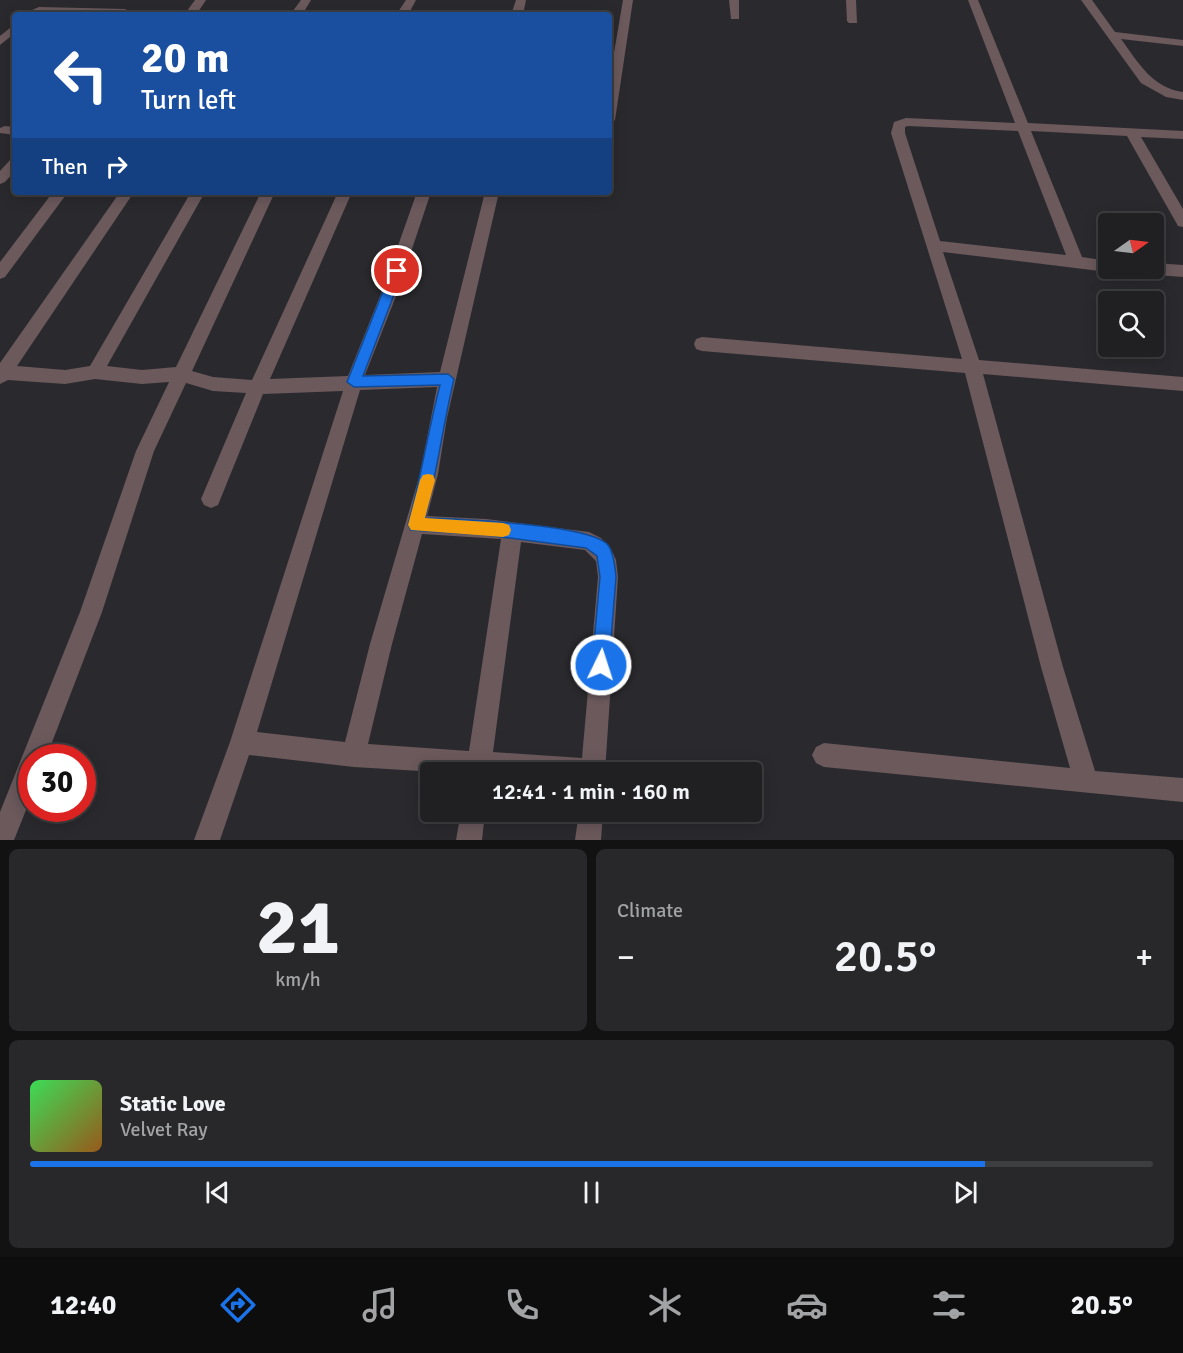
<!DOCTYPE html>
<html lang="en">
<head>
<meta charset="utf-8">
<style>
  body { margin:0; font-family:Signika,sans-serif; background:#28282a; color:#f1f3f6; height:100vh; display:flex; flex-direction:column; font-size:22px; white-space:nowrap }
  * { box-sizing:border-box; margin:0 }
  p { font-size:20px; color:#a2a3a5 }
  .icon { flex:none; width:33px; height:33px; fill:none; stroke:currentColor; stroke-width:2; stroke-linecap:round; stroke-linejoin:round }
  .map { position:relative; height:840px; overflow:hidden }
  .sheet { display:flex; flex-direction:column; gap:9px; padding:9px; background:#121213; flex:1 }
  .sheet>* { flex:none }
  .hud { position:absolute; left:12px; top:12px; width:600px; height:183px; border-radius:6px; box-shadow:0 3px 15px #0003,0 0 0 2px #3d3e40; background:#1a4fa0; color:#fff; overflow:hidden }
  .needle { width:39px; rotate:76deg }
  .fabs { position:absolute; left:1098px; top:213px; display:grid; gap:12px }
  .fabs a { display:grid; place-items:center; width:66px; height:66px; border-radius:6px; background:#202022; box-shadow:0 3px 15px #0003,0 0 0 2px #3d3e40; font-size:30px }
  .speed { position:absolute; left:18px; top:744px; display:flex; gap:12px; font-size:30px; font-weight:700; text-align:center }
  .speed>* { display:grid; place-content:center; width:78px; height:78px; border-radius:50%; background:#202022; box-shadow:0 3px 15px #0003,0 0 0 2px #3d3e40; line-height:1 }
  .speed .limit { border:9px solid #d22; background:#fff; color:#111 }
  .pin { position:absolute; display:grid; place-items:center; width:51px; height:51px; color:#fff; margin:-26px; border:3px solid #fff; border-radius:50%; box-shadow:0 2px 6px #0007 }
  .me { position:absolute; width:66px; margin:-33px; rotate:4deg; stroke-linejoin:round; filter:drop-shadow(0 0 4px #0008) }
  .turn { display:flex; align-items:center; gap:21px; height:126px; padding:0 30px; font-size:27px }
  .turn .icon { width:78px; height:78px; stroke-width:2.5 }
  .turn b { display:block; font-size:42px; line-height:51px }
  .then { display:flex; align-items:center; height:57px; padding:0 30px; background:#0003; gap:12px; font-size:22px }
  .big { font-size:45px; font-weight:600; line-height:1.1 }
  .sheet .tile { flex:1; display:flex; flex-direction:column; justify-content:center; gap:9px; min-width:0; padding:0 21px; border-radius:9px; background:#28282a }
  .sheet .dial { align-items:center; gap:0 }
  .dial b { font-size:78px; line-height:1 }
  .song { display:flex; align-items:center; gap:18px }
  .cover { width:72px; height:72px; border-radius:9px; background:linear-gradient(135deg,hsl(130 70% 55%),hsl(30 70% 35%)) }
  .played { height:6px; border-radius:3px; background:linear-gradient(90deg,#1a73e8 85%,#3d3e40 85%) }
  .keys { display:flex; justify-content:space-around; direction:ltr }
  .heat { display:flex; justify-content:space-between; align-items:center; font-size:33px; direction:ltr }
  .sheet .tiles { flex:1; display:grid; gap:9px; grid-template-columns:1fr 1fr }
  .tile:last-child { grid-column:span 2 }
  .trip { position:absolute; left:420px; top:762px; width:342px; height:60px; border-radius:6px; background:#202022; box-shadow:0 3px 15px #0003,0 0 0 2px #3d3e40; font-weight:600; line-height:60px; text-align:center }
  .dock { display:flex; height:96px; justify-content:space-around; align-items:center; background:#0d0d0e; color:#a2a3a5 }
  .dock .icon { width:42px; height:42px }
  .dock .active { color:#1a73e8 }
  .dock b { font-size:27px; color:#f1f3f6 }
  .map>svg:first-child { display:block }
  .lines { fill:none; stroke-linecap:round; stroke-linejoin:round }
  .street { fill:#6b595c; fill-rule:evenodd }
  .route { fill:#1a73e8; stroke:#114b97; stroke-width:1.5 }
  .slow { fill:#f59e0b }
</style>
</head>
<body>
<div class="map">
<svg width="1183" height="840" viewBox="0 0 1183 840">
  <rect width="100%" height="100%" fill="#2a2a2e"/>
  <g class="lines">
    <g class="street">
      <polygon points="195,0 206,0 196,15 184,15"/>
      <polygon points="301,0 311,0 302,15 290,15"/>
      <polygon points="406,0 416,0 408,15 396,15"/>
      <polygon points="516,0 526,0 523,15 511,15"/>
      <polygon points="623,0 633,0 615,120 609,124 609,82"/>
      <polygon points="729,0 739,0 739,19 731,19"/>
      <polygon points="846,0 856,0 857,23 849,23 847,21"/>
      <path d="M968 0H978L1028 123 1183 131V139L1141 137 1183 209V227L1178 226 1127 136 1031 131 1082 257 1108 261V268L1113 270 1108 272 943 252 979 360 1183 377V391L983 374 1063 667 1095 771 1183 778V802L824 767 816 763 812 755 816 747 824 743 1070 768 1041 667 965 373 702 351 696 349 694 344 696 339 702 337 962 359 891 133 894 122 906 118 1015 123ZM908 126 1018 131 1066 255 940 241 905 133V127Z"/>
      <path d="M1081 0H1092L1115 32 1183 40V46L1121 39C1138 62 1152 88 1183 92V100L1166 97 1141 83Z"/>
      <polygon points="39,7 125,9 130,12 126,15 21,15"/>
      <polygon points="15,24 15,33 0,45 0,36"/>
      <polygon points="5,126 15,127 15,135 0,133 0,128"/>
      <polygon points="15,159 15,171 5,182 0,184 0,171 10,160"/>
      <polygon points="53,192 68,192 5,277 0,279 0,262"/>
      <path d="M120 192H134L17 366 65 370 90 366 191 192H205L107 366 142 370 176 367 261 192H275L192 371 213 377 252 380 338 192H352L270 379 348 376 382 291 417 192H431L398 291 365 375 440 372 485 192H499L447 418 438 474 427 516 486 519 589 532 601 538 611 549 616 560 618 577 605 772H437L354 767 249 755 220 840H194L230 742 343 391 263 394 218 505 211 508 204 505 201 499 246 393 213 391 186 383 154 451 102 612 46 758H32V795L14 840H0V812L80 612 136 451 169 382 142 384 95 379 65 384 8 380 0 384V363ZM437 387 420 474 370 644 345 742 257 732 360 390ZM422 534 501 539 469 751 368 744 392 644ZM521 542 585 550 596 561 598 577 582 758 493 752Z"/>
      <polygon points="1154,263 1183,265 1183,277 1143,274 1136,268 1154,268"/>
      <polygon points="461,812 485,812 482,840 456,840"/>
      <polygon points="579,812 603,812 601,840 575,840"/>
    </g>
  </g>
  <path class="route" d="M397 267 403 271 363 376 448 374 454 379C443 425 437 472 425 518 457 519 590 524 608 545 614 553 615 567 616 577L609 665 607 671 601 674 595 671 592 665 600 577 597 556 586 548 486 535 411 530 408 525C421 478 428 431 440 385L354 387 347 382 391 271Z"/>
  <polygon class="slow" points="428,474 433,475 435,480 425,518 503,523 509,525 511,530 509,535 503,537 411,530 408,525 420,480 423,475"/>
</svg>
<div class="fabs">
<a><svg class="needle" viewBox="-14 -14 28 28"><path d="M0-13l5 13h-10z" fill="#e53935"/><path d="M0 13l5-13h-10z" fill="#a2a3a5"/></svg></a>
<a><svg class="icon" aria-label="search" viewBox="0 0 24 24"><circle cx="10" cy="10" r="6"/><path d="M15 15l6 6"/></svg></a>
</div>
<div class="speed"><div class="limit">30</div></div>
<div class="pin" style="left:397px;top:271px;background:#d93025"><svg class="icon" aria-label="arrive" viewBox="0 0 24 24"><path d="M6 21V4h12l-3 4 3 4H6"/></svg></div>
<svg class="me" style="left:601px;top:665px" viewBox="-20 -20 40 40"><circle r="17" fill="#1a73e8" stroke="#fff" stroke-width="3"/><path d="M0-11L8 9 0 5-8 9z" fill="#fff"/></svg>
<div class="trip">12:41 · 1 min · 160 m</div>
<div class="hud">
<div class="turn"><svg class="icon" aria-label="left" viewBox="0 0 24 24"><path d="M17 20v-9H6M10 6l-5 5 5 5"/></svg><div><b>20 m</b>Turn left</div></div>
<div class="then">Then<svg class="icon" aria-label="right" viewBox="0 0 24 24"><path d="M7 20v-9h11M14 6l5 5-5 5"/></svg></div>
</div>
</div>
<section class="sheet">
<div class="tiles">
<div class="tile dial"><b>21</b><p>km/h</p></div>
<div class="tile"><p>Climate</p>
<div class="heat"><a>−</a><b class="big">20.5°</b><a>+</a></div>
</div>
<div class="tile">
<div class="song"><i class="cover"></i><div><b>Static Love</b><p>Velvet Ray</p></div></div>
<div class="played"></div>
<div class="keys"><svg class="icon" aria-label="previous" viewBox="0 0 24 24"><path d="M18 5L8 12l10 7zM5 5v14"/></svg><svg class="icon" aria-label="pause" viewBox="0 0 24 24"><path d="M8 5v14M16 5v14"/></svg><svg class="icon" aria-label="next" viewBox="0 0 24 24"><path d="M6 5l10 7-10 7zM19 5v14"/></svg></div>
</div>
</div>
</section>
<nav class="dock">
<b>12:40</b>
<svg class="icon active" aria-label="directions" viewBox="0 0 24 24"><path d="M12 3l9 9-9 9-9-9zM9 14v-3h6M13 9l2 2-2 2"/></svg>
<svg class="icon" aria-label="music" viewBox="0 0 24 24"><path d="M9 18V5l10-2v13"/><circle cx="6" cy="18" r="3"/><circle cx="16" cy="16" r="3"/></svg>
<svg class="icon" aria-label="phone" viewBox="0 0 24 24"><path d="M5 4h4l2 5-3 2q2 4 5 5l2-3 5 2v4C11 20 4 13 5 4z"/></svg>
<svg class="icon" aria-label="climate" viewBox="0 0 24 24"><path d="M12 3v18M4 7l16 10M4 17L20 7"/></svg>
<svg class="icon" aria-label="car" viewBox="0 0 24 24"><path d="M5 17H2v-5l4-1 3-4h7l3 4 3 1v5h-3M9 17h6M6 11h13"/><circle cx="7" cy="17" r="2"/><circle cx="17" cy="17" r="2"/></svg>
<svg class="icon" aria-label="filters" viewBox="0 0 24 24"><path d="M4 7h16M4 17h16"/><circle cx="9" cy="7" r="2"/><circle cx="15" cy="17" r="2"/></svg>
<b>20.5°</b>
</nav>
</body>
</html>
